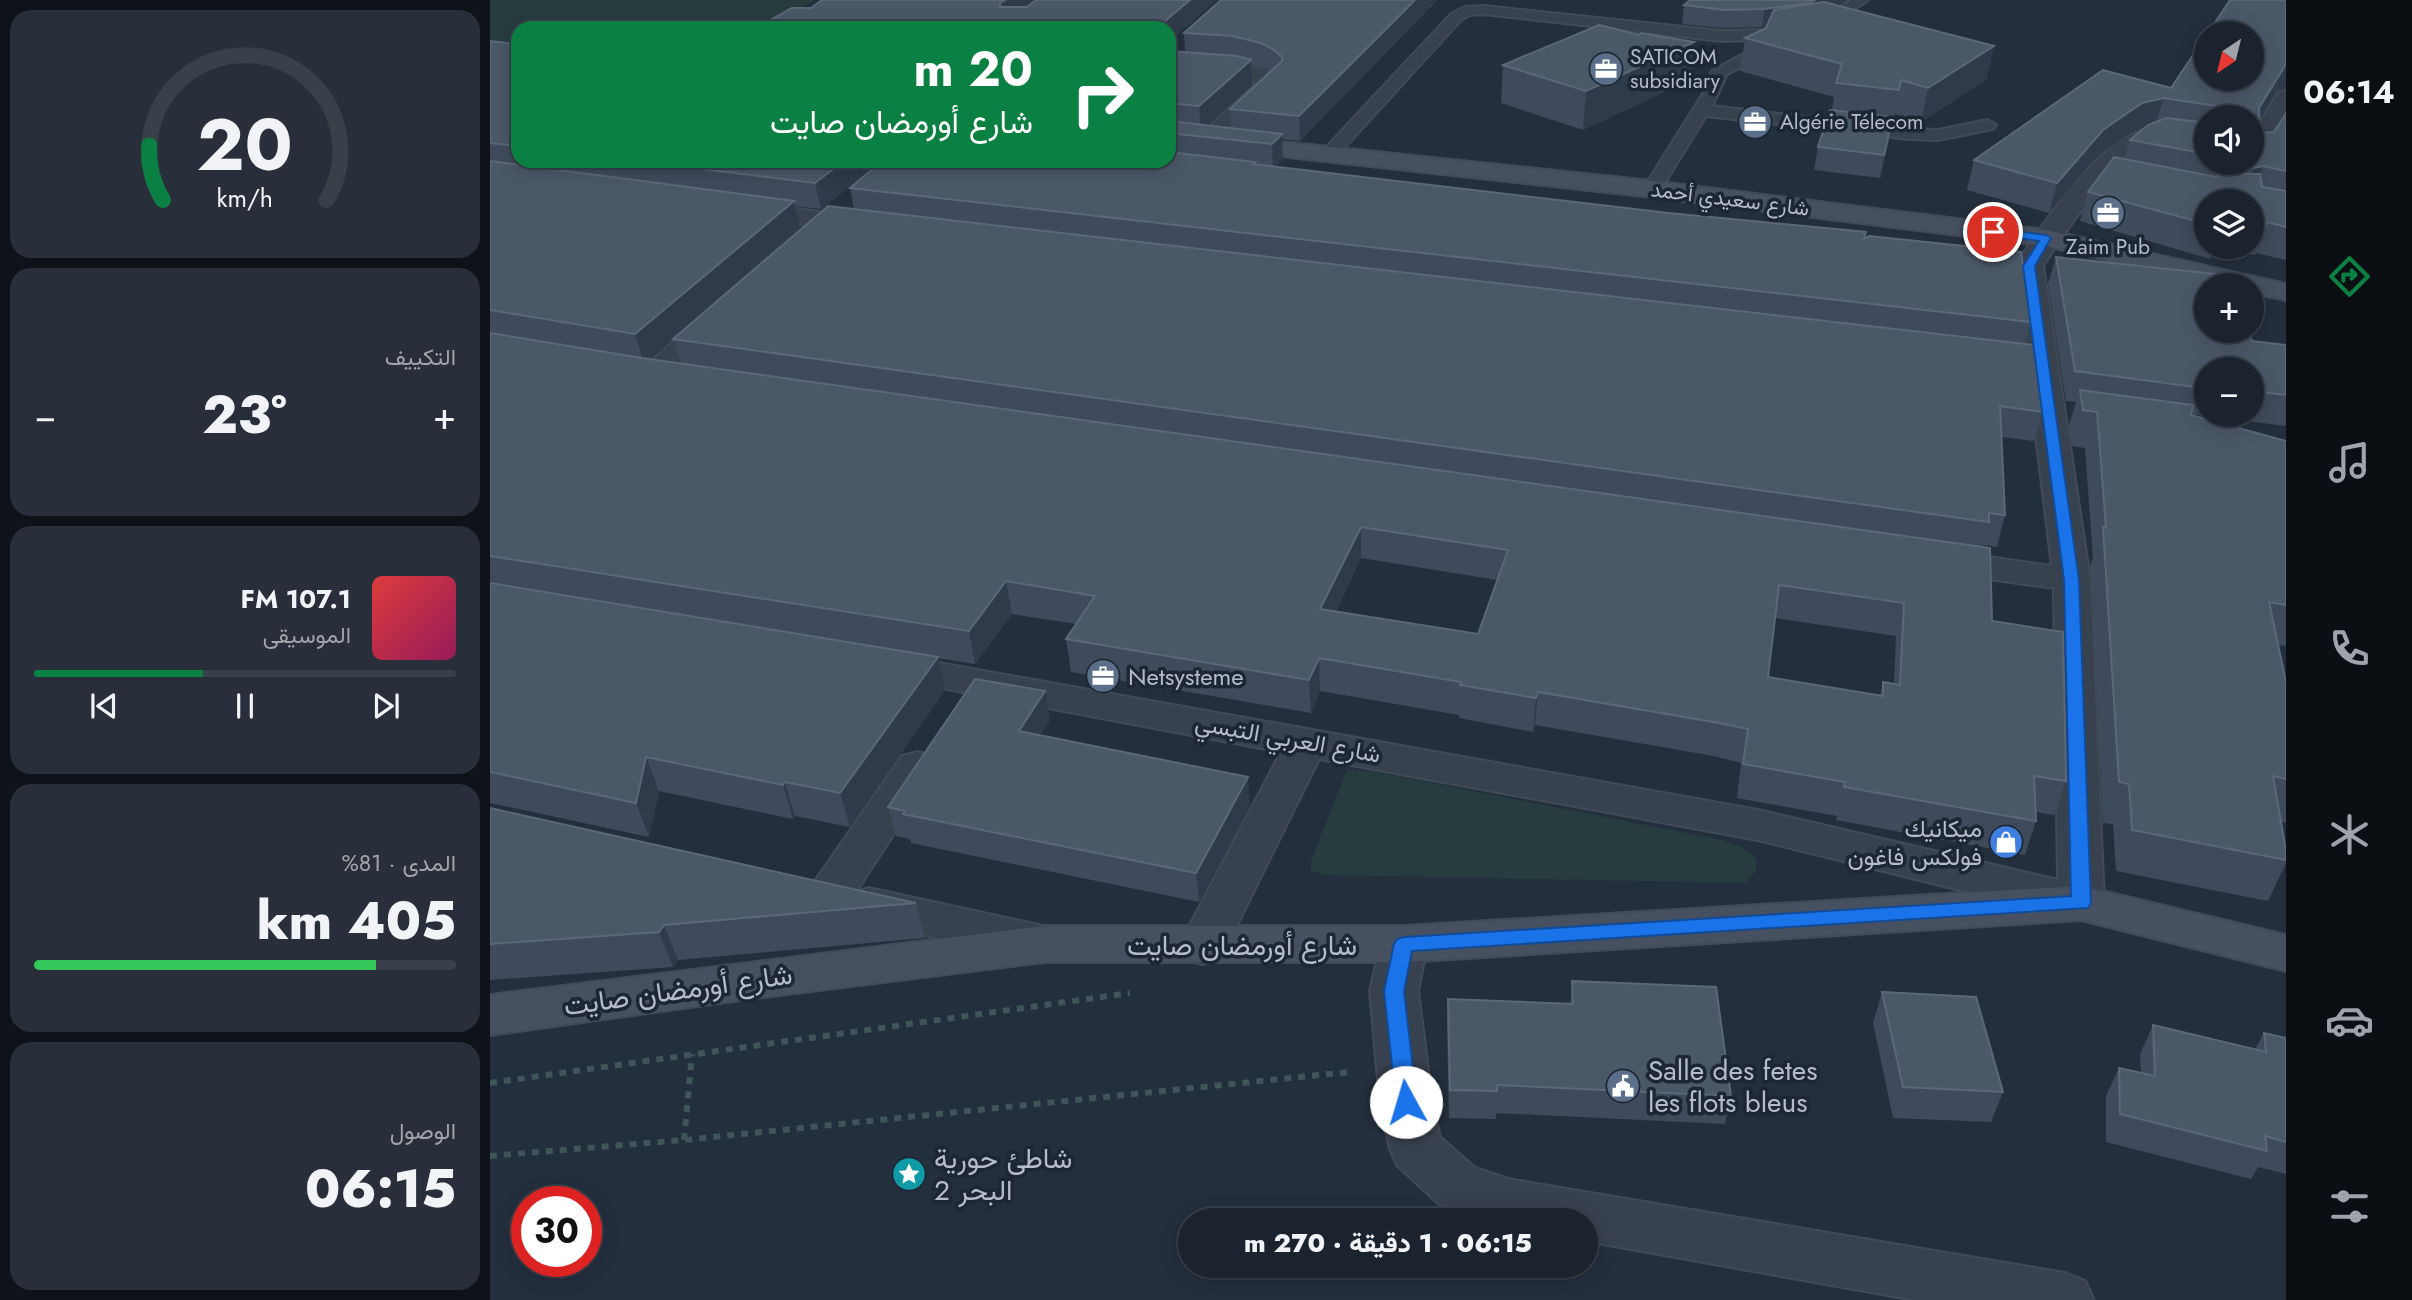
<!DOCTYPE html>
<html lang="ar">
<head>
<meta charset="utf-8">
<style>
  body { margin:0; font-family:Jost,Vazirmatn,sans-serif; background:#282f3a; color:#f1f3f6; direction:rtl; height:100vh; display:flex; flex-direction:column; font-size:26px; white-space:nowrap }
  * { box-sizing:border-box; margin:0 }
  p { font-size:23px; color:#a0a4aa }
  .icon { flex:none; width:38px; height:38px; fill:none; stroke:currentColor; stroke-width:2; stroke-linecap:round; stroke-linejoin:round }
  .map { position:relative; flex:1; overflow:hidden; direction:ltr }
  .drawer { display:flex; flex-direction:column; gap:10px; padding:10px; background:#0f1319; width:490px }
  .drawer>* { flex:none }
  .guide { position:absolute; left:21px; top:21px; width:665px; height:147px; border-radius:21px; box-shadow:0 4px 18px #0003,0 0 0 2px #39404a; direction:rtl; background:#0b8043; color:#fff; overflow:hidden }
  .needle { width:46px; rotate:215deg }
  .fabs { position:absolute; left:1704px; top:21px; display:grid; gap:14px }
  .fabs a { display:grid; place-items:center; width:70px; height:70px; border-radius:50%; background:#1b232e; box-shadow:0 4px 18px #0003,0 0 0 2px #39404a; font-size:35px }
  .speed { position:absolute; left:21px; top:1186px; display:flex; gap:14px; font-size:35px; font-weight:700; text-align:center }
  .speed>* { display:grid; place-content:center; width:91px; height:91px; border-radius:50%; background:#1b232e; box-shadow:0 4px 18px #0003,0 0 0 2px #39404a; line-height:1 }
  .speed .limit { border:10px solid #d22; background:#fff; color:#111 }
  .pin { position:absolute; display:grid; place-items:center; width:60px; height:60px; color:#fff; margin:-30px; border:4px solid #fff; border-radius:50%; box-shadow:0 2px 7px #0007 }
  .me { position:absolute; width:77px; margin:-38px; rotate:354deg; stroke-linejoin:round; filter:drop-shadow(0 0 5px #0008) }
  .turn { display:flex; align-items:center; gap:24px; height:147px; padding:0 28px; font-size:32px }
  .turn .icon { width:91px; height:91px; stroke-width:2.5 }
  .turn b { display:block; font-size:49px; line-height:60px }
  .big { font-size:52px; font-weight:800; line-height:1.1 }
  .drawer .card { flex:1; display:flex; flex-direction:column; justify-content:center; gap:10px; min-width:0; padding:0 24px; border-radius:21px; background:#282f3a }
  .drawer .dial { align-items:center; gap:0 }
  .dial svg { height:182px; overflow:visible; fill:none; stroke:#39404a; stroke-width:7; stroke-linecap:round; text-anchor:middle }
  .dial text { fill:#f1f3f6; stroke:none }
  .song { display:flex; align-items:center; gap:21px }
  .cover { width:84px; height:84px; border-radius:10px; background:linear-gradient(135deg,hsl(0 70% 55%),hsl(330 70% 35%)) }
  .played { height:7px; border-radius:4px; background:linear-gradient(90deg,#0b8043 40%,#39404a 40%) }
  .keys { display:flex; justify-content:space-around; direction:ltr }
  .heat { display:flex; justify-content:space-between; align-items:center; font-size:38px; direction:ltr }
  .charge { height:10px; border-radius:5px; background:linear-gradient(90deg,#34c759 81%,#39404a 0) }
  .trip { position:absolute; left:688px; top:1208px; width:420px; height:70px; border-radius:35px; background:#1b232e; box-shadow:0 4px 18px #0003,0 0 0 2px #39404a; font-weight:800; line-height:70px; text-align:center; direction:rtl }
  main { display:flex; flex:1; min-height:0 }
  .dock { display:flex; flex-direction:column; width:126px; justify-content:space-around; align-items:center; background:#0b0e12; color:#a0a4aa }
  .dock .icon { width:49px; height:49px }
  .dock .on { color:#0b8043 }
  .dock b { font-size:32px; color:#f1f3f6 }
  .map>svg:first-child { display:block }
  .green { fill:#263c3f }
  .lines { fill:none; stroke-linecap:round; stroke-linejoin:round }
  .lane-casing { stroke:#414a57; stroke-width:4 }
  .street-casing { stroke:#414a57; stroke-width:4 }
  .secondary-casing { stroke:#414a57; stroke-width:4 }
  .path { stroke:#3f5557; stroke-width:6; stroke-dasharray:7 7; stroke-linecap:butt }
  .lane { fill:#38414e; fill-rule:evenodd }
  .street { fill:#38414e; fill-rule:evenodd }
  .secondary { fill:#465061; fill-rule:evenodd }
  .wall { fill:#3f4b5c; fill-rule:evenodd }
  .shaded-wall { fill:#2f3b4b }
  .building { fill:#4b5868; stroke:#5c6777; stroke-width:2; fill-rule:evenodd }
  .route { fill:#1a73e8; stroke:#114b97; stroke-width:2 }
  .labels { text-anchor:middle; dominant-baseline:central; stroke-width:7; stroke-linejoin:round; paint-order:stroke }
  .far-poi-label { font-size:21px; fill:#b4bcc9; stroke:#1d2633; text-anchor:start }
  .far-street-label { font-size:21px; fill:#b4bcc9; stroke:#1d2633 }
  .poi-label { font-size:24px; fill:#b4bcc9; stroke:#1d2633; text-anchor:start }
  .street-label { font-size:24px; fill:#b4bcc9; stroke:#1d2633 }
  .near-street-label { font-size:28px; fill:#b4bcc9; stroke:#1d2633 }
  .near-poi-label { font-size:28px; fill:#b4bcc9; stroke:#1d2633; text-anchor:start }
</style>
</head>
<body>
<main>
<nav class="dock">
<b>06:14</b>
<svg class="icon on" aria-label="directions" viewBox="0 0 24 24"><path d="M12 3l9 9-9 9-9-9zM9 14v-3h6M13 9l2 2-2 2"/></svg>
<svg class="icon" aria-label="music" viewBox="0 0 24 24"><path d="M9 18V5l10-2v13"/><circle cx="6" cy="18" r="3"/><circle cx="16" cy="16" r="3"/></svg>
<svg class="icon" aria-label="phone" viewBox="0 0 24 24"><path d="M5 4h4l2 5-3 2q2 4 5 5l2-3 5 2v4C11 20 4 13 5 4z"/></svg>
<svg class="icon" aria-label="climate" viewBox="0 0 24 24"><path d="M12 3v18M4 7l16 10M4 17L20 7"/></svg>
<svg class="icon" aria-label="car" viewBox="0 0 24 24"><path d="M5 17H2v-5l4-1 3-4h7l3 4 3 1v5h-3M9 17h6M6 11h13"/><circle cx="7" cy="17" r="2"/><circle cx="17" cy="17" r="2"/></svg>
<svg class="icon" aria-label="filters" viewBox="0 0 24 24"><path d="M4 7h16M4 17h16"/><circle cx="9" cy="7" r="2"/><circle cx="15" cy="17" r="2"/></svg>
</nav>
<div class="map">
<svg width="1796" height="1300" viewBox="0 0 1796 1300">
  <rect width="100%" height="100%" fill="#242f3e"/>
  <g class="green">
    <polygon points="0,0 325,0 275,28 28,28 28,44 0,41"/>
    <polygon points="857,770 881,771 1232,840 1252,847 1266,859 1266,871 1255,883 834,875 821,871 821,861"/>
  </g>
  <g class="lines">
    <g class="lane-casing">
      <polygon id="lane" points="1361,0 1378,0 1331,31 1278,39 1270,58 1237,74 1222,106 1420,129 1448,130 1497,120 1506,125 1503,129 1448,140 1420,139 1216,116 1171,189 1162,195 1153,189 1216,89 1222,71 1257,52 1262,40 1232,41 994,14 979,15 971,20 844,159 832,159 829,155 961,14 975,7 994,6 1232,31 1272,30 1322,24"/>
    </g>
    <g class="street-casing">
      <g id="street">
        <path d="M679 58C708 60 773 57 791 83L724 147H708L704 142 708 137 767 83 749 77 679 72Z"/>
        <polygon points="1796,91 1796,119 1774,158 1762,160 1762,137 1788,93"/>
        <path d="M1665 128 1717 137V151C1701 147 1680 139 1663 143 1631 149 1571 237 1553 266L1600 580 1614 903 1607 915 1591 920 1268 840 829 759 730 959 713 964 696 959 689 946 791 752 399 678 385 675 380 666 385 657 399 654 1268 810 1568 880 1564 588 1448 572 1435 569 1430 561 1435 553 1448 550 1562 566 1525 266C1554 223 1610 134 1665 128Z"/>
        <polygon points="255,202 376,218 385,220 389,226 385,232 376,234 246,215 242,210 246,205"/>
        <polygon points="226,310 236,313 240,319 236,325 173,382 162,385 151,382 147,376 151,370 216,313"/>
        <polygon points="427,752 442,756 448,766 366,892 379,888 553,926 570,931 576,944 570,957 553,962 379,922 363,917 357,906 339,913 323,908 316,896 323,884 412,756"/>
        <polygon points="914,926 931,931 937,944 928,991 942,1102 950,1137 985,1168 1018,1179 1575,1273 1595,1281 1604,1300 1425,1300 1096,1241 1096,1220 996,1220 948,1203 907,1165 900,1149 890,1102 880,991 891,944 897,931"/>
      </g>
    </g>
    <g class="secondary-casing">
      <g id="secondary">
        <polygon points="679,130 1162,181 1556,230 1796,284 1796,300 1762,293 1762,285 1729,285 1556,246 1162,197 679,144"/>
        <polygon points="1591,886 1796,935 1796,971 1591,920 914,962 555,962 265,998 0,1035 0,995 555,926 914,926"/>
      </g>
    </g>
    <g class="path">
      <polyline points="0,1083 640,993"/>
      <polyline points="194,1140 202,1054"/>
      <polyline points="0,1156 194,1140 859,1072"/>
    </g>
    <use href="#lane" class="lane"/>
    <use href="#street" class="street"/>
    <use href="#secondary" class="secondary"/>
  </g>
  <g class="wall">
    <path d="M947 0 810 141 792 139 793 159 786 167 1375 239 1541 322 1535 344 1553 412 1544 441 1512 437 1515 515 1507 547 1493 545 1492 547 1502 621 1576 781 1564 815 1546 812V821L1535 855 1346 820 1347 816 1247 798 1251 763 1224 756 1045 725 1043 732 969 718V715L830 691 821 713 581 672 576 639 586 624 522 614 485 664 448 658 455 690 360 827 305 816 303 819 169 791 159 837 0 803V41L28 44V161H679V51L695 52 694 33ZM761 64 773 67 781 71 740 109 741 128 717 125 762 84ZM384 167 360 188 364 209 183 339 191 363 159 359 310 228 305 206 331 209ZM871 558 1007 580 988 634 846 611ZM1285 618 1406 636 1404 684 1393 682 1390 696 1278 677Z"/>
    <polygon points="1200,0 1356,0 1346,5 1497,79 1431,122 1405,114 1390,178 1324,170 1328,147 1342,110 1344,97 1250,71 1255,38 1276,27 1232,28 1192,24 1194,5"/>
    <polygon points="1013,65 1200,80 1093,130 1011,103"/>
    <path d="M1681 88 1786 92 1770 119V133L1784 132 1796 113V260L1766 253 1765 255 1727 247H1762V201H1717V247H1724L1720 259 1590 221 1598 192 1634 159 1640 140 1654 129 1644 131 1605 158 1559 213 1477 190 1484 160ZM1717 117H1762V163H1717Z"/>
    <path d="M1566 257 1762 341 1796 345V426L1701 414V415L1796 441V646L1788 645 1796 682V823L1791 822 1796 851V863L1778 901 1626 871 1623 824 1613 823 1600 565 1603 558 1595 448 1582 446 1579 426 1586 402 1576 401 1558 284ZM1717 369H1762V415H1717Z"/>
    <polygon points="560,720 550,735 760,806 709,902 421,843 420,839 406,836 398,807"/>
    <polygon points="0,808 426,903 435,938 188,960 183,967 0,980"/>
    <polygon points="1082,981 1241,1096 1235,1124 1006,1113 1006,1119 959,1118 957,1027 958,999 1080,1004"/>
    <polygon points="1392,992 1513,1092 1501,1122 1403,1118 1383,1023"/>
    <polygon points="1663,1025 1765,1049 1774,1033 1796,1038 1796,1174 1768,1167 1761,1179 1616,1142 1616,1096 1629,1068 1651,1073 1650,1054"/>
  </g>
  <g class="shaded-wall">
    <polygon points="515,0 548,0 513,28 510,7 510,3"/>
    <polygon points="700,0 727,0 679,42 679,28 675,28 675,21"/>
    <polygon points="925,0 947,0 810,141 809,116"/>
    <polygon points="1325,0 1356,0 1317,22 1272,27 1274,9"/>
    <polygon points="1204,42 1200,80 1093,130 1096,91"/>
    <polygon points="1504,46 1497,79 1431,122 1438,88"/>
    <polygon points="761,60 762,84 711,131 709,106"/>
    <polygon points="1796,64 1796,89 1786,92 1762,131 1769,108"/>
    <polygon points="1674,98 1665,125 1644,131 1605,158 1559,213 1567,183 1613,130 1652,103"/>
    <polygon points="1403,117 1399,139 1390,178 1394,155"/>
    <polygon points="792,134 793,159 783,170 782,144"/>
    <polygon points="354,161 392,161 331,209 325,183"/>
    <polygon points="1773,166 1763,195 1754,197 1764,168"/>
    <polygon points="304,201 310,228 154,363 145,334"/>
    <polygon points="871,527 871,558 831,641 830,609"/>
    <polygon points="516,581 522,614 485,664 479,631"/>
    <polygon points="448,657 455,690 360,827 350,793"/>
    <polygon points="829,658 830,691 821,713 819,680"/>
    <polygon points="555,691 560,720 534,759 529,731"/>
    <polygon points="1048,692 1045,725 1043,732 1046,698"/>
    <polygon points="156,757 169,791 159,837 146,803"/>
    <polygon points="758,777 760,806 709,902 706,873"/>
    <polygon points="295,782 305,816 303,819 293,785"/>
    <polygon points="174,925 188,960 183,967 169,932"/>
  </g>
  <g class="building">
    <polygon points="332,0 515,0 510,3 510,7 537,7 546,0 700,0 675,21 675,28 266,28 302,8 321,8"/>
    <polygon points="731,0 925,0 809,116 740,109 792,61 792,57 784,50 771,43 743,36 694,33"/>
    <polygon points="1200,0 1325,0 1320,3 1274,9 1234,10 1194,5"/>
    <polygon points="1740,0 1796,0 1796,64 1769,108 1770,133 1784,132 1796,113 1796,171 1773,166 1764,168 1755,163 1762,163 1762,117 1727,117 1726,106 1674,98 1652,103 1613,130 1567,183 1484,160 1613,70 1681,88 1717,34 1717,79 1762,79 1762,33 1718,33"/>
    <polygon points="1334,2 1504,46 1438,88 1411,80 1409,90 1346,83 1352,64 1255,38 1276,28 1284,10"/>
    <polygon points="1109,25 1149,35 1151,33 1204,42 1096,91 1013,65"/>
    <polygon points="0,41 28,44 28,146 0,143"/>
    <polygon points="679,51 747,56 761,60 709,106 679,103"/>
    <polygon points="1340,110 1403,117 1394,155 1328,147"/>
    <polygon points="1676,118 1717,123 1717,154 1640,140 1658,125"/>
    <polygon points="679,121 792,134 782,144 679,133"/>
    <polygon points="679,152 765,162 763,164 1179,213 1376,232 1374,239 1379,236 1531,252 1541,322 360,188 392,161 679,161"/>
    <polygon points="1624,157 1726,177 1729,174 1770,174 1772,187 1796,191 1796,227 1777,222 1776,225 1762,222 1762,201 1717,201 1717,224 1598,192"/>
    <polygon points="0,161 304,201 145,334 0,310"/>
    <polygon points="149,161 354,161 325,183"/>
    <polygon points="338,206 1544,345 1553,412 1510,406 1515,515 1499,513 1499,522 183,339"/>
    <polygon points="1566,257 1743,276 1745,285 1717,285 1717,331 1759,331 1762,341 1796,345 1796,395 1762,391 1762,369 1717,369 1717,385 1706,384 1705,387 1585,371"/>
    <path d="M0 333 152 358 1500 548 1502 621 1573 632 1576 781 1544 776 1546 821 1354 787 1355 782 1253 764 1258 729 1229 723 1048 692 1046 698 970 685 971 682 829 658 819 680 576 639 605 596 516 581 479 631 0 556ZM871 527 1018 550 988 634 830 609ZM1289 585 1414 603 1410 685 1393 682V696L1278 677Z"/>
    <polygon points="1590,390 1703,405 1701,415 1796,441 1796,605 1779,602 1796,682 1796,779 1783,776 1796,851 1796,860 1642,830 1639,784 1629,782 1613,527 1616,527 1607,412 1593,410"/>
    <polygon points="0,583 448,657 350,793 295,782 293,785 156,757 146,803 0,772"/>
    <polygon points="485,679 555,691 529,731 758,777 706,873 413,814 415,811 398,807"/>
    <polygon points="0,808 426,903 174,925 169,932 0,944"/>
    <polygon points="1082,981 1226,987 1241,1096 1007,1085 1007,1091 960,1090 958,999 1083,1004"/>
    <polygon points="1392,992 1486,997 1513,1092 1413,1087"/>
    <polygon points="1663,1025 1776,1052 1774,1033 1796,1038 1796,1142 1775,1136 1777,1151 1630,1114 1629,1068 1665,1076"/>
  </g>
  <polygon class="route" points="1503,228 1556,235 1561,238 1545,266 1589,580 1601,903 1598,908 922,951 914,991 927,1102 924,1109 916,1111 909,1109 906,1102 894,991 904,944 907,939 914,937 1581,896 1574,580 1533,266 1549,241 1499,234 1498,232"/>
  <defs>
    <g id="office-disc" transform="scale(1.75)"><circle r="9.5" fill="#5c6f8a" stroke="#1d2633"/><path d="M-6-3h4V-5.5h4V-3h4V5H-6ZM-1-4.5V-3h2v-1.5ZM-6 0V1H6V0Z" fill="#fff"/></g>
    <g id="shop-disc" transform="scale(1.75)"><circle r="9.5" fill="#3f7fe0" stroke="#1d2633"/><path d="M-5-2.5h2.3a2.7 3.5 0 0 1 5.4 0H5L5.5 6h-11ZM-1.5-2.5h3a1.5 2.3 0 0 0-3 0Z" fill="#fff"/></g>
    <g id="civic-disc" transform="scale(1.75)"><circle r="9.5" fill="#5c6f8a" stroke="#1d2633"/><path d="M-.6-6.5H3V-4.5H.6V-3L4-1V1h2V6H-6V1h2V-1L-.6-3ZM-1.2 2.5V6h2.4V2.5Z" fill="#fff"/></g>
    <g id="sight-disc" transform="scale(1.75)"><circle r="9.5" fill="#0f9aa8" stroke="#1d2633"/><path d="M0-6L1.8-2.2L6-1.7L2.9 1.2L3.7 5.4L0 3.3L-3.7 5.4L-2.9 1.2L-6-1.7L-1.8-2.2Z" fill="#fff"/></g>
  </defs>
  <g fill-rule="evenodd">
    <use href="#office-disc" x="1116" y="69"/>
    <use href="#office-disc" x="1265" y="122"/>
    <use href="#office-disc" x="1618" y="213"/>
    <use href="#office-disc" x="613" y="676"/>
    <use href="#shop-disc" x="1516" y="842"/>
    <use href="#civic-disc" x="1133" y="1086"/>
    <use href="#sight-disc" x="419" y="1174"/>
  </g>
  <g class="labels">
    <g class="far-poi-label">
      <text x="1140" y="57">SATICOM<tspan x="1140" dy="24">subsidiary</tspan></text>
      <text x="1290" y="122">Algérie Télecom</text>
      <text x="1618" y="247" text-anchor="middle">Zaim Pub</text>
    </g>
    <g class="far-street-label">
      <text transform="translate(1240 199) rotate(7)">شارع سعيدي أحمد</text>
    </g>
    <g class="poi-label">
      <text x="638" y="676">Netsysteme</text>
      <text x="1492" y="828" text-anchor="end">ميكانيك<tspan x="1492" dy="28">فولكس فاغون</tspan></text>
    </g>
    <g class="street-label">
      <text transform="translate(798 738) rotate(10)">شارع العربي التبسي</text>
    </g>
    <g class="near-street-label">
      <text x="752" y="945">شارع أورمضان صايت</text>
      <text transform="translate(188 990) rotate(-8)">شارع أورمضان صايت</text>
    </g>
    <g class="near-poi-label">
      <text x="1158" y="1070">Salle des fetes<tspan x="1158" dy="32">les flots bleus</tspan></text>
      <text x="444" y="1158">شاطئ حورية<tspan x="444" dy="32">البحر 2</tspan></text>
    </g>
  </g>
</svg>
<div class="fabs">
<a><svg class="needle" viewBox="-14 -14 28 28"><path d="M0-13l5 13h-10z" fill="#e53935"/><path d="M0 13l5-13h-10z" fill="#a0a4aa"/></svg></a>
<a><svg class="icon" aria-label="sound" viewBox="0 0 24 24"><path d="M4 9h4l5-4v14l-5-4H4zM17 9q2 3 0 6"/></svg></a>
<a><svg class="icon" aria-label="layers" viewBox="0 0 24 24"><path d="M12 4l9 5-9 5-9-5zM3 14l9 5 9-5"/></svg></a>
<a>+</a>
<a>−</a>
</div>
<div class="speed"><div class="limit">30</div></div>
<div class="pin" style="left:1503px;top:232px;background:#d93025"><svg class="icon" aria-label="arrive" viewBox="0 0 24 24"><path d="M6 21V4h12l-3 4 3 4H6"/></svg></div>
<svg class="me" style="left:916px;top:1102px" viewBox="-20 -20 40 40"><circle r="19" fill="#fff"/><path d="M0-13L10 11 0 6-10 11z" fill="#1a73e8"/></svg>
<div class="trip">06:15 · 1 دقيقة · 270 m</div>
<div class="guide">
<div class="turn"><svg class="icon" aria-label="right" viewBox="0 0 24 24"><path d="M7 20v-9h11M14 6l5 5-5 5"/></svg><div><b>20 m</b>شارع أورمضان صايت</div></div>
</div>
</div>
<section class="drawer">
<div class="card dial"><svg viewBox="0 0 100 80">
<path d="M14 69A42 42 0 1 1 86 69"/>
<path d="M14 69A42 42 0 0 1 8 45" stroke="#0b8043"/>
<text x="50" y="56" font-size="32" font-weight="700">20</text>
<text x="50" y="72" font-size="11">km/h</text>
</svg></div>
<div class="card"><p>التكييف</p>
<div class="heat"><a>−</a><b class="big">23°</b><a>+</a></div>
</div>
<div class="card">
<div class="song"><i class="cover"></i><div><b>107.1 FM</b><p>الموسيقى</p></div></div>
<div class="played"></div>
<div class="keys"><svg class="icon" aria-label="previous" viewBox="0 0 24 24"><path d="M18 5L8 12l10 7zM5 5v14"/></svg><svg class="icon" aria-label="pause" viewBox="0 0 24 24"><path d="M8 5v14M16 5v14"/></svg><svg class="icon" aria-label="next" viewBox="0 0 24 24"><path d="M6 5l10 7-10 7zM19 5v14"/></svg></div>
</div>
<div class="card"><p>المدى · 81%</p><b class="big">405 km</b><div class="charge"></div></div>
<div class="card"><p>الوصول</p><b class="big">06:15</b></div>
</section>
</main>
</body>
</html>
